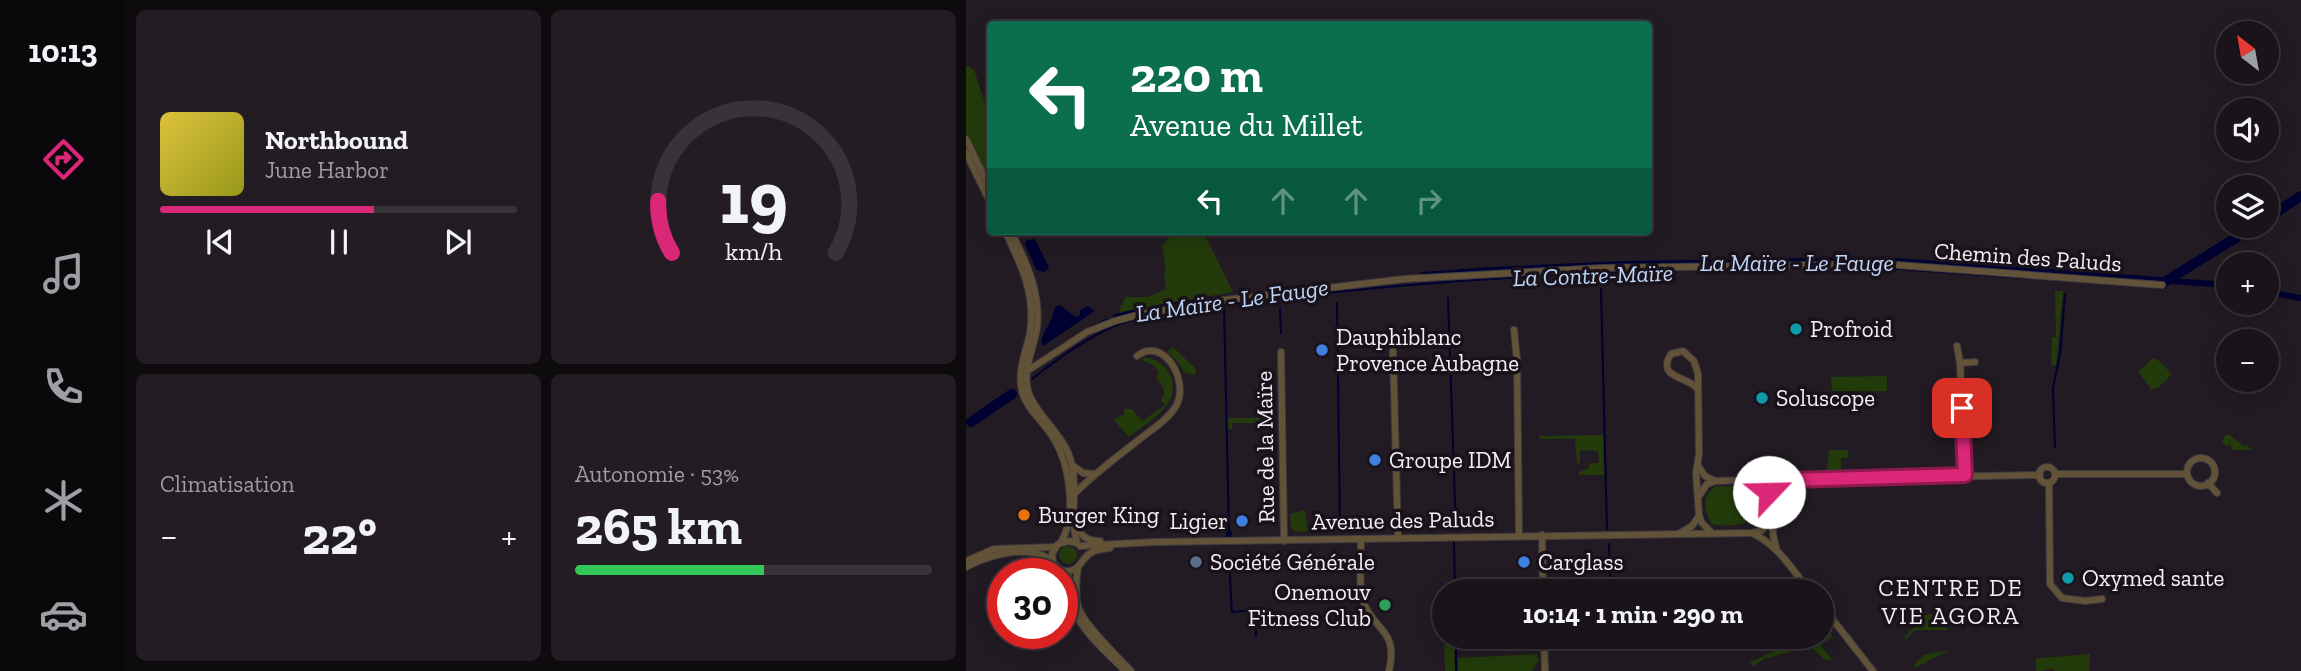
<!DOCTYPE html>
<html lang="fr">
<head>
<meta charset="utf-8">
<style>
  body { margin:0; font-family:"Zilla Slab",serif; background:#231d23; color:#f1f3f6; height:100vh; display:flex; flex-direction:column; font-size:26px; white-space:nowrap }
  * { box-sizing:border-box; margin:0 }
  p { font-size:23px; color:#9f9ea2 }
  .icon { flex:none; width:38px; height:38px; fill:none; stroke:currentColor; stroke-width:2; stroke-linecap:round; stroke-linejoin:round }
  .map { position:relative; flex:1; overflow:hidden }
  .details { display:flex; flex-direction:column; gap:10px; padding:10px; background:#0e0b0e; width:840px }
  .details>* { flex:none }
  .top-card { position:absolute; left:21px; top:21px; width:665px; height:214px; border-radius:7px; box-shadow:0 4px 18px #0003,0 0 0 2px #383339; background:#0b6e4f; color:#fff; overflow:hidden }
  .needle { width:46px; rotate:329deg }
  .tools { position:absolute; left:1250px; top:21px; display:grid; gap:14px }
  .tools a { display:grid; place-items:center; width:63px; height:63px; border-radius:50%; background:#1a141a; box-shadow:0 4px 18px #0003,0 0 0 2px #383339; font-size:35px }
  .speed { position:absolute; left:21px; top:558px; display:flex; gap:14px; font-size:35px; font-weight:700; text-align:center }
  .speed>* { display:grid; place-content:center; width:91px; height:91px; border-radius:50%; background:#1a141a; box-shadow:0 4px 18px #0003,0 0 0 2px #383339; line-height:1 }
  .speed .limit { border:10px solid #d22; background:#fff; color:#111 }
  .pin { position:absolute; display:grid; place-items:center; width:60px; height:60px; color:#fff; margin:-30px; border-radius:14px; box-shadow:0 4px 10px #0006 }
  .me { position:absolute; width:77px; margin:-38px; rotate:66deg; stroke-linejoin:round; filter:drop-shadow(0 0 5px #0008) }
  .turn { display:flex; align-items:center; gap:24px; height:147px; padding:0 28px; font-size:32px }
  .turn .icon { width:91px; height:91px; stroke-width:2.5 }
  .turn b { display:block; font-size:49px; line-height:60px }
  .lanes { display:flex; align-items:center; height:66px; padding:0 28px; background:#0003; justify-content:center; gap:35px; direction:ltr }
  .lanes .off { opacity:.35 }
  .big { font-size:52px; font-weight:800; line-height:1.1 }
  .details .card { flex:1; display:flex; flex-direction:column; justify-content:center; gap:10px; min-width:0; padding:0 24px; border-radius:10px; background:#231d23 }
  .details .dial { align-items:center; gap:0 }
  .dial svg { height:182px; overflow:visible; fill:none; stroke:#383339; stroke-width:7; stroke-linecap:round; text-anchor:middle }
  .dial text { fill:#f1f3f6; stroke:none }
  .song { display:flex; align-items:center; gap:21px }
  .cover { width:84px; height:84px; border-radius:10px; background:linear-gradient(135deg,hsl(50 70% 55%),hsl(60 70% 35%)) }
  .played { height:7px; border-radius:4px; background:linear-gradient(90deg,#db2777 60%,#383339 60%) }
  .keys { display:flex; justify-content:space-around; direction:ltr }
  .heat { display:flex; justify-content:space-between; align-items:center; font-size:38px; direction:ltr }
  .charge { height:10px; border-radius:5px; background:linear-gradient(90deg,#34c759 53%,#383339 0) }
  .details .tiles { flex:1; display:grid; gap:10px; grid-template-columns:repeat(2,1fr) }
  .trip { position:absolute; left:466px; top:579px; width:402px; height:70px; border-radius:35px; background:#1a141a; box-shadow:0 4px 18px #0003,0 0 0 2px #383339; font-weight:800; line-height:70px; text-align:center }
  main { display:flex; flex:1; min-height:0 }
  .tabs { display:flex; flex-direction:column; width:126px; justify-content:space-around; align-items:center; background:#0a080a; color:#9f9ea2 }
  .tabs .icon { width:49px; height:49px }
  .tabs .current { color:#db2777 }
  .tabs b { font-size:32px; color:#f1f3f6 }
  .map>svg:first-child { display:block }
  .green { fill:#233b0b }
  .water { fill:#000131 }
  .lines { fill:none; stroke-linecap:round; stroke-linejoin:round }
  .stream { stroke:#000131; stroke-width:2 }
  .canal { stroke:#000131; stroke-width:6 }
  .river { stroke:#000131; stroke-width:10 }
  .minor-casing { stroke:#3f3940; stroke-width:8 }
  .minor { stroke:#625338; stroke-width:6 }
  .route-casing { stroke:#8e194d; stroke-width:18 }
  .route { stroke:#db2777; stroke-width:12 }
  .culture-dot { fill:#0f9aa8; stroke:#19121a; stroke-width:2.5 }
  .shop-dot { fill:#3f7fe0; stroke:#19121a; stroke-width:2.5 }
  .food-dot { fill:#e8710a; stroke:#19121a; stroke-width:2.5 }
  .service-dot { fill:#5c6f8a; stroke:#19121a; stroke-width:2.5 }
  .leisure-dot { fill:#2e9e5b; stroke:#19121a; stroke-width:2.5 }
  .labels { text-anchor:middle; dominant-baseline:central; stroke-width:7; stroke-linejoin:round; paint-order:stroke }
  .street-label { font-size:23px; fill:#f4eff4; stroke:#19121a }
  .poi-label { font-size:23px; fill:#f4eff4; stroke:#19121a; text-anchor:start }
  .water-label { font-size:24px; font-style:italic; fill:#bed5f6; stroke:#19121a }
  .neighbourhood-label { font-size:24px; letter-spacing:2px; fill:#f4eff4; stroke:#19121a }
</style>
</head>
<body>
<main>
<nav class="tabs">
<b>10:13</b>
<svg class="icon current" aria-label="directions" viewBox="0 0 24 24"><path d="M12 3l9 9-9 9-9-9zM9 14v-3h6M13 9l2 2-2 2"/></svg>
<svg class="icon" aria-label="music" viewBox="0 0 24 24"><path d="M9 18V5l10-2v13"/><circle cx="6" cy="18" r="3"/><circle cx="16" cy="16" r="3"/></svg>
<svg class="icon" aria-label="phone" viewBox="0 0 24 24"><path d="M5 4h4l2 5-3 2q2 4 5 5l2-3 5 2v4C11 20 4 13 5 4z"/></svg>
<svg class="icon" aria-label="climate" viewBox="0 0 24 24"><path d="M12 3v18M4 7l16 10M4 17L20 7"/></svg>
<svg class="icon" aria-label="car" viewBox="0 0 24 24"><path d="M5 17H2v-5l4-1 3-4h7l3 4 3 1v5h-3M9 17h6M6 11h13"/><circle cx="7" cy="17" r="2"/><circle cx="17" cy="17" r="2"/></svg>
</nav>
<section class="details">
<div class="tiles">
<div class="card">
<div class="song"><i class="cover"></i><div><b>Northbound</b><p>June Harbor</p></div></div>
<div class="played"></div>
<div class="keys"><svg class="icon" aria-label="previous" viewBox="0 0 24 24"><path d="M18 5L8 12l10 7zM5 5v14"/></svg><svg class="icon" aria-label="pause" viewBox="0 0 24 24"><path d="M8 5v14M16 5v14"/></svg><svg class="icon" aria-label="next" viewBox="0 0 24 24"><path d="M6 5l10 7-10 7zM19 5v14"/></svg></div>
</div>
<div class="card dial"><svg viewBox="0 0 100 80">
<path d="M14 69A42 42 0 1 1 86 69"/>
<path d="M14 69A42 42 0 0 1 8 46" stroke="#db2777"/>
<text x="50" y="56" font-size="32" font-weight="700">19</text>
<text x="50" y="72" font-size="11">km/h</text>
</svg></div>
<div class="card"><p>Climatisation</p>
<div class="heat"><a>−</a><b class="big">22°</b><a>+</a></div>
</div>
<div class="card"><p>Autonomie · 53%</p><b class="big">265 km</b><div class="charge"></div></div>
</div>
</section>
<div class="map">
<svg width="1335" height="671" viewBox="0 0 1335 671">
  <rect width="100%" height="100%" fill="#221b23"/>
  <g class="green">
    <polygon points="0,65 8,70 24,118 24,186 0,132"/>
    <polygon points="209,231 237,231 267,292 153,312 159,297 182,297 200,289 198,271 200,269 196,246"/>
    <polygon points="1089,291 1097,291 1090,365 1085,365 1086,337 1090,337"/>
    <polygon points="207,347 230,369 229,375 219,373 210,360 201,352"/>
    <path d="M179 357C190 359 201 366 205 377 215 406 182 421 163 437L148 420 158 414V409H166L176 421 199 405 195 400C202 391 195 385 190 377L193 373 187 365 175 360Z"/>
    <polygon points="1187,358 1191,359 1206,374 1192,388 1183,390 1184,387 1172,372"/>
    <polygon points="921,376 921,391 866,391 865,377"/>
    <polygon points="262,418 305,418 306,423 266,423 266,429 262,429"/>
    <polygon points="637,435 638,475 613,475 613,472 622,469 624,463 633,463 632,451 614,450 614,463 611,464 609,439 573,439 573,436"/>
    <polygon points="1259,435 1264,435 1277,446 1282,446 1286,450 1265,450 1265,445 1260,446 1256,443"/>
    <polygon points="863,450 882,450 883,458 875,458 875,470 861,470"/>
    <path d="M750 486 790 487 798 497 799 514C787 524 760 528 746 524 737 512 736 494 750 486Z"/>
    <polygon points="339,510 342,532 328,531 325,527 324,514"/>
    <circle cx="102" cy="555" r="9"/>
    <polygon points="492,582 525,582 524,591 492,591"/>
    <polygon points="971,613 980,617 980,625 982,630 949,630 940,639 938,638 959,615"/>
    <path d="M864 632 867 637 854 645 867 660H859L844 646 798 659 787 666 784 662C806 653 832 637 856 637V635Z"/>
    <polygon points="478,637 488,637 489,671 479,671"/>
    <polygon points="984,650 949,668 947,666 958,655"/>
    <polygon points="571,654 573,660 566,671 492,671 492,658"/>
    <polygon points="1124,654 1123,671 1089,671 1088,669 1070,671 1070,659 1075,658"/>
  </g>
  <g class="water">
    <polygon points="69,239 83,267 79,272 73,271 70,269 59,244 59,241"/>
    <path d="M94 305 110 317 114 315V310L122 306 129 311 77 346 75 342C78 329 87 320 89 307Z"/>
  </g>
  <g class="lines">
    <g class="stream">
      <polyline points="834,268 918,268 1059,278"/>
      <polyline points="1194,288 1199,288 1200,281"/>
      <polyline points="635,289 641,529"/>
      <polyline points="482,298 490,531"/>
      <polyline points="371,303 374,527"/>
      <polyline points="258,306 263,533"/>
      <polyline points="314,308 315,333"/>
      <polyline points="124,328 142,319"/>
      <polyline points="80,355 116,332"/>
      <path d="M66 379C91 359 117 340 146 327 187 310 258 305 304 299 440 283 576 274 713 270"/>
      <polyline points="1089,447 1087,388 1094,354 1099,294"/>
      <polyline points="488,542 489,592"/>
      <polyline points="643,544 645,592"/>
      <polyline points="263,560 266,612 289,610 290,636"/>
      <polyline points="490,637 490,671"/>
    </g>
    <g class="canal">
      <polyline points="457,275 525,270 655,264 917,260 1262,285"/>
      <polyline points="1300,292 1335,298"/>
      <polyline points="186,309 244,300"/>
      <polyline points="150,317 172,312"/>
      <polyline points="263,533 263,536"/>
    </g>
    <g class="river">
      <polyline points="1300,219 1335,196"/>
      <polyline points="1200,281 1289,226"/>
      <polyline points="5,422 46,394"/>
    </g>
    <g class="minor-casing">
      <g id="minor">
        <polyline points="0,139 24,188"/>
        <polyline points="0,153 24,202"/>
        <path d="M39 231C55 264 70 295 64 333 60 352 51 371 56 391 60 409 79 423 88 439 104 465 111 516 95 542"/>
        <path d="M45 231C60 262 75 292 71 328 68 347 58 366 61 386 65 411 96 432 104 458 113 486 103 516 111 543"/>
        <polyline points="548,330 551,360 553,535"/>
        <polyline points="991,346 994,363 999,475"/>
        <polyline points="427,351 432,537"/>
        <polyline points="315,352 318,541"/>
        <polyline points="994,363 1009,362"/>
        <polyline points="61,371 121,332 149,321 175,314 259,300 438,279 637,268 918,264 1196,285"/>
        <path d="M731 388C720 376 690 378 705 354L717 351 728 361 732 374 733 454 730 473 733 516 736 523 746 533"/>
        <circle cx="1235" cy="472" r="14"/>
        <polyline points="106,465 117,473 128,474"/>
        <polyline points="732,466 739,476 749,481"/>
        <circle cx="1081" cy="475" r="8"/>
        <polyline points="1089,474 1221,474"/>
        <polyline points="1083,483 1084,584 1096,598 1119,601 1136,599"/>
        <polyline points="1242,483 1251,493"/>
        <path d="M798 485C812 501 802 528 810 547"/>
        <path d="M108 494C128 474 149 458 170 442 183 431 201 421 210 406 224 382 198 335 171 356"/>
        <polyline points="733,496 741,484 749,481 784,480 798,485 823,480 1074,475"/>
        <path d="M109 522C114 535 119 541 134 541"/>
        <polyline points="714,533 726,526 733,516"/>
        <path d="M786 533C812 545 827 570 844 592"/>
        <polyline points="576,535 577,592"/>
        <path d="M395 539C395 556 392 586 397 601 407 631 433 628 423 671"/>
        <polyline points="114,546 188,542 786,533 795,531 805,521"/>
        <polyline points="0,561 28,549 90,547"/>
        <polyline points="87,561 86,554 92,544 103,541 111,543"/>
        <path d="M0 567C21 556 57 545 80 557 88 561 92 572 102 571 113 571 115 560 123 554 129 549 136 549 144 548"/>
        <path d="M112 567C110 580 109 594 112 606 117 624 152 657 165 671"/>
        <path d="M100 571C107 583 103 597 108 610 117 633 142 653 159 671"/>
        <polyline points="856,606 907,671"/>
        <polyline points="578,637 579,671"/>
      </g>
    </g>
    <use href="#minor" class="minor"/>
  </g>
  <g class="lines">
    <g class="route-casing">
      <polyline id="route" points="803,492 805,495 816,482 823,480 999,475 996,408"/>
    </g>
    <use href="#route" class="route"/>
  </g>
  <g class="culture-dot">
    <circle cx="830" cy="329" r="7"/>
    <circle cx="796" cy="398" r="7"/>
    <circle cx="1102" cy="578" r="7"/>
  </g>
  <g class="shop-dot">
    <circle cx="356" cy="350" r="7"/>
    <circle cx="409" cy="460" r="7"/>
    <circle cx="276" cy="521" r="7"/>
    <circle cx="558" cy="562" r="7"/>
  </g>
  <circle class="food-dot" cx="58" cy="515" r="7"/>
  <circle class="service-dot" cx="230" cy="562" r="7"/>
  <circle class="leisure-dot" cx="419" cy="605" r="7"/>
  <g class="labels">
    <g class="street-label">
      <text transform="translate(1062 257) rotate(4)">Chemin des Paluds</text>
      <text transform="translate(299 447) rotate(-91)">Rue de la Maïre</text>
      <text transform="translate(437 520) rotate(-1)">Avenue des Paluds</text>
    </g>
    <g class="poi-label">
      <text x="844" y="329">Profroid</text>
      <text x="370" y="337">Dauphiblanc<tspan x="370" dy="26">Provence Aubagne</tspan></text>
      <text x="810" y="398">Soluscope</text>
      <text x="423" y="460">Groupe IDM</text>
      <text x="72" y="515">Burger King</text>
      <text x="262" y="521" text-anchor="end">Ligier</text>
      <text x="244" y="562">Société Générale</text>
      <text x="572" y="562">Carglass</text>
      <text x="1116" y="578">Oxymed sante</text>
      <text x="405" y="592" text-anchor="end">Onemouv<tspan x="405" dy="26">Fitness Club</tspan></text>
    </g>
    <g class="water-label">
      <text x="831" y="262">La Maïre - Le Fauge</text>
      <text transform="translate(627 275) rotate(-2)">La Contre-Maïre</text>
      <text transform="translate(266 300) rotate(-8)">La Maïre - Le Fauge</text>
    </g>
    <g class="neighbourhood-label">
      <text x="985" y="587">CENTRE DE<tspan x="985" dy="28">VIE AGORA</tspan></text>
    </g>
  </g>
</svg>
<div class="tools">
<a><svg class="needle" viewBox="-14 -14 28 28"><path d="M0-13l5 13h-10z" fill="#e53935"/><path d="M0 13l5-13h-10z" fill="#9f9ea2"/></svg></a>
<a><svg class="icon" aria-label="sound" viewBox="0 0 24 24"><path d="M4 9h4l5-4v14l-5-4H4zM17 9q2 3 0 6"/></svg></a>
<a><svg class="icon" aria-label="layers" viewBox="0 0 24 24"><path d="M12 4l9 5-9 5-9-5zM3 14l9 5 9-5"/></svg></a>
<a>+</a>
<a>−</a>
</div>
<div class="speed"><div class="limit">30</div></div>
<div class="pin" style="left:996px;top:408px;background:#d93025"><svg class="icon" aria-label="arrive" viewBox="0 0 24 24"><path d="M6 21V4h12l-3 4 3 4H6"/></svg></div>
<svg class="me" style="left:803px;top:492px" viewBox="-20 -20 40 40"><circle r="19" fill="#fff"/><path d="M0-13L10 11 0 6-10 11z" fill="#db2777"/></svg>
<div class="trip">10:14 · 1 min · 290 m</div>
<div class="top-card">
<div class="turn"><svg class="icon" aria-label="left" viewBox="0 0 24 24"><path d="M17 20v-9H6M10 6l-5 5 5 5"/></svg><div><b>220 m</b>Avenue du Millet</div></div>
<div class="lanes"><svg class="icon" aria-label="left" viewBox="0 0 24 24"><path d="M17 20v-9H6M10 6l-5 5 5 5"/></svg><svg class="icon off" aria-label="ahead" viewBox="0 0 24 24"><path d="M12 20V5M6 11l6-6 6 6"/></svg><svg class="icon off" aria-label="ahead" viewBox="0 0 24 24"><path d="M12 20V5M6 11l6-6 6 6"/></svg><svg class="icon off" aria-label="right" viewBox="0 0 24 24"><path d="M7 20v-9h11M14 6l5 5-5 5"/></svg></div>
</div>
</div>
</main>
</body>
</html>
